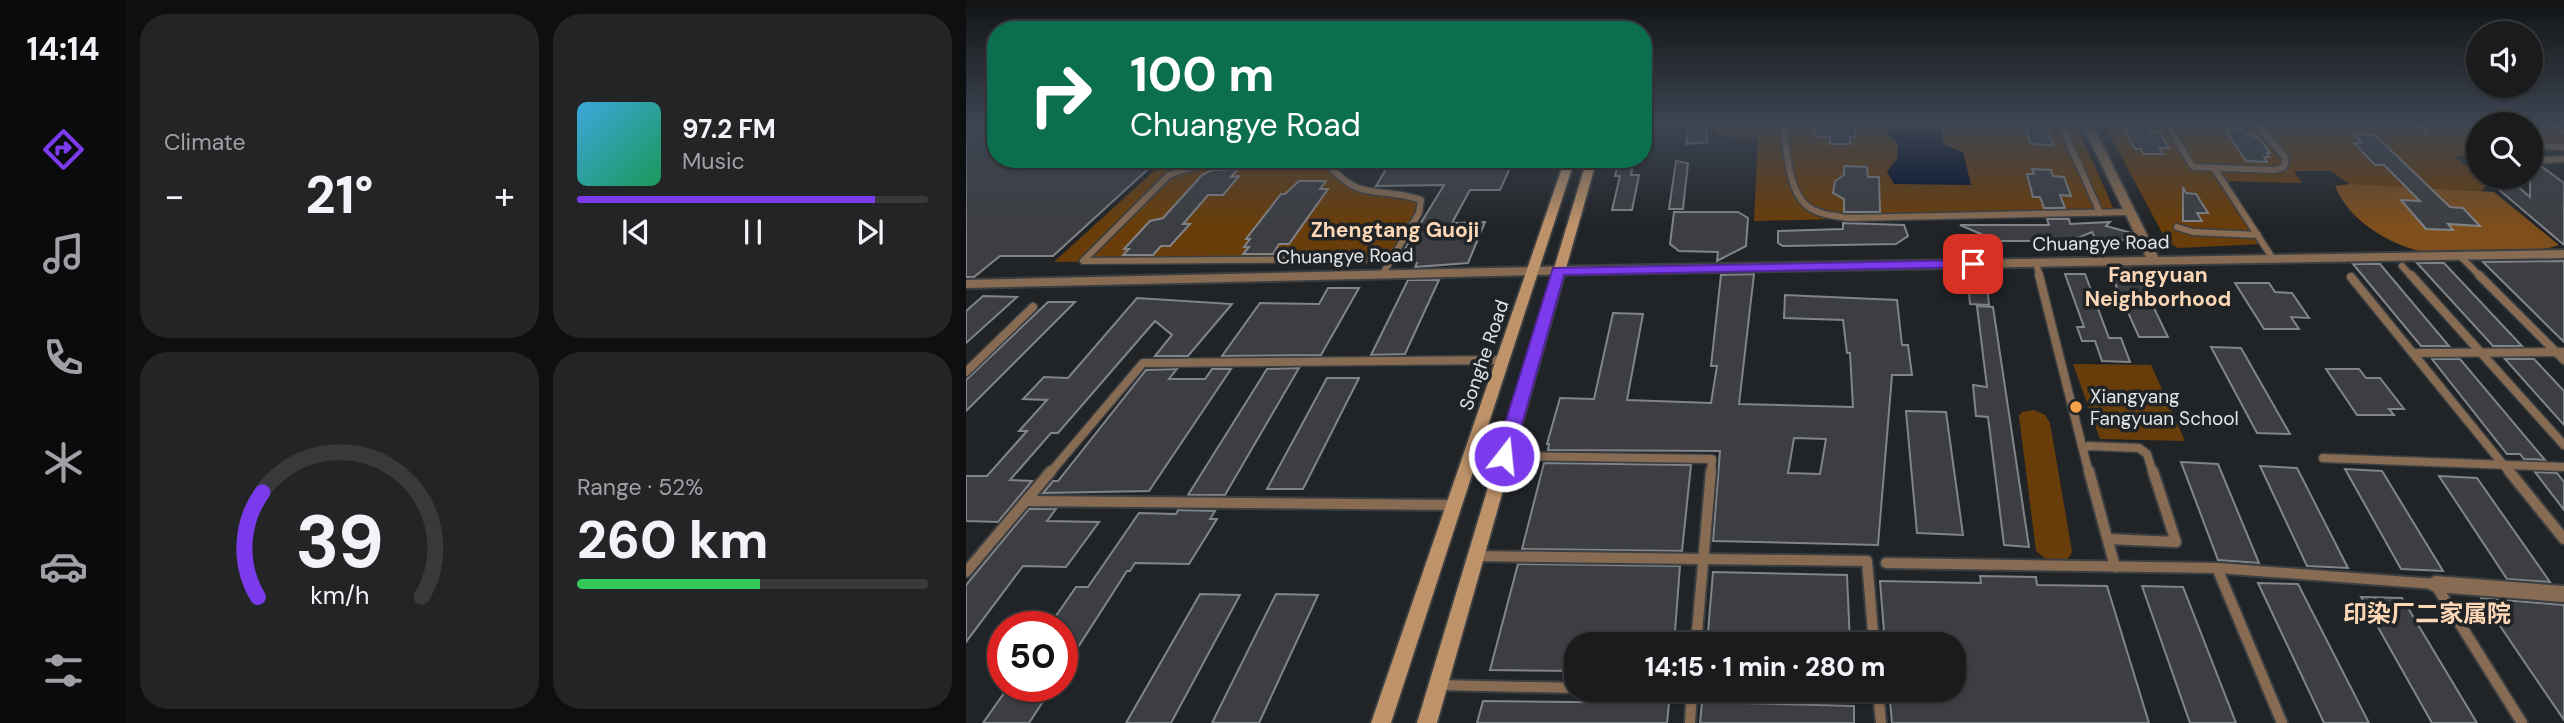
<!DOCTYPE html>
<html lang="en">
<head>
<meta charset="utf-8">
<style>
  body { margin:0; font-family:"DM Sans","Noto Sans SC",sans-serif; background:#222426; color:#f1f3f6; height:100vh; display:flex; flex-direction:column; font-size:26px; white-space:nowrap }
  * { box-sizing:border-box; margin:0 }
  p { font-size:23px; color:#9fa1a4 }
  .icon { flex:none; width:38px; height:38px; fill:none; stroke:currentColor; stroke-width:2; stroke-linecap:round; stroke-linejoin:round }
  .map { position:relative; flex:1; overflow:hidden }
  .sheet { display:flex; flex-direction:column; gap:14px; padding:14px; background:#0e0f10; width:840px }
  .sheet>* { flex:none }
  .hud { position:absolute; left:21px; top:21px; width:665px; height:147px; border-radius:28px; box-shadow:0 2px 5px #0004,0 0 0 2px #37393b; background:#0b6e4f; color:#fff; overflow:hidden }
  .fabs { position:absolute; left:1500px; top:21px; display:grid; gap:14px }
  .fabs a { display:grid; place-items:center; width:77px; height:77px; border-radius:50%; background:#191b1d; box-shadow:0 2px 5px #0004,0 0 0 2px #37393b; font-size:35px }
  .speed { position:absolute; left:21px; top:611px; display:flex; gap:14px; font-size:35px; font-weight:700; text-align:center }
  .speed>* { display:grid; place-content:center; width:91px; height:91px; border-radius:50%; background:#191b1d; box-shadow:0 2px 5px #0004,0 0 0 2px #37393b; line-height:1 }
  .speed .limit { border:10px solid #d22; background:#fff; color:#111 }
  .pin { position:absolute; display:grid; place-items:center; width:60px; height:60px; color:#fff; margin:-30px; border-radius:14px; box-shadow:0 4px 10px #0006 }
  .me { position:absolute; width:77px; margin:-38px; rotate:16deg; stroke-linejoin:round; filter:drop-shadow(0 0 5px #0008) }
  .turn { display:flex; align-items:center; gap:24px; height:147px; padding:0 28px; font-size:32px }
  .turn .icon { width:91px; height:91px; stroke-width:2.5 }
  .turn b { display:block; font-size:49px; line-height:60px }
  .big { font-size:52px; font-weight:800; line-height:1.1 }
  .sheet .tile { flex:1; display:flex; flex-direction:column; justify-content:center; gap:10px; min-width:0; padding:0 24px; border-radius:28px; background:#222426 }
  .sheet .dial { align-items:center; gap:0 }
  .dial svg { height:182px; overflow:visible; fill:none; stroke:#37393b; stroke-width:7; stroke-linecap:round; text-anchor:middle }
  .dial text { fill:#f1f3f6; stroke:none }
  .song { display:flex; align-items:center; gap:21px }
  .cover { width:84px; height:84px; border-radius:10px; background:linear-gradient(135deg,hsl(200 70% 55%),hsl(150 70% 35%)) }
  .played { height:7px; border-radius:4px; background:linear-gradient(90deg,#7c3aed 85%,#37393b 85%) }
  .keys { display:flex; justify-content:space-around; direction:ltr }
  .heat { display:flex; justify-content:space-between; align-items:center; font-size:38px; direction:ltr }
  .charge { height:10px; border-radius:5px; background:linear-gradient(90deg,#34c759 52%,#37393b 0) }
  .sheet .tiles { flex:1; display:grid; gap:14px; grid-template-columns:repeat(2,1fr) }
  .trip { position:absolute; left:598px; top:632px; width:402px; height:70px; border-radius:28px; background:#191b1d; box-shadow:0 2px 5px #0004,0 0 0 2px #37393b; font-weight:800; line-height:70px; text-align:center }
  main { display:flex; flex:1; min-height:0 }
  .dock { display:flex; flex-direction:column; width:126px; justify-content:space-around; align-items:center; background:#0a0b0c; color:#9fa1a4 }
  .dock .icon { width:49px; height:49px }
  .dock .active { color:#7c3aed }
  .dock b { font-size:32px; color:#f1f3f6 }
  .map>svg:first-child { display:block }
  .green { fill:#693d0a }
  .forest { fill:#7e4e1c }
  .water { fill:#000c2a }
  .building { fill:#3c3e42; stroke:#818488; stroke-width:2; fill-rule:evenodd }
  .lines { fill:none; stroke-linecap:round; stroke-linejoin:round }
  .lane-far2-casing { stroke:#3c3f42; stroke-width:9 }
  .lane-far1-casing { stroke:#3c3f42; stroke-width:11 }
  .lane-casing { stroke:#3c3f42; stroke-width:14 }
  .street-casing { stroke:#3c3f42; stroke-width:4 }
  .secondary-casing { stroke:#3c3f42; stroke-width:4 }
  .lane-far2 { stroke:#876b52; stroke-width:6 }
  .lane-far1 { stroke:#876b52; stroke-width:8 }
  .lane { stroke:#876b52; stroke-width:10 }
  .street { fill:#876b52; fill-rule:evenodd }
  .secondary { fill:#bf936a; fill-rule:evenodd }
  .route { fill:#7c3aed; stroke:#51269a; stroke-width:2 }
  .poi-dot { fill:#f7a14a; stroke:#212427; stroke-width:2.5 }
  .labels { text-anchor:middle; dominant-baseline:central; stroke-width:7; stroke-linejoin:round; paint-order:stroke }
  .street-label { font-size:19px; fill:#e2e4e6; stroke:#212427 }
  .poi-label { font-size:19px; fill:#e2e4e6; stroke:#212427; text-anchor:start }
  .neighbourhood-label { font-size:21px; font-weight:bold; fill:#fcd7b6; stroke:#212427 }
  .near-neighbourhood-label { font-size:24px; font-weight:bold; fill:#fcd7b6; stroke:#212427 }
</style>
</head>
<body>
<main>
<nav class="dock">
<b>14:14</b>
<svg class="icon active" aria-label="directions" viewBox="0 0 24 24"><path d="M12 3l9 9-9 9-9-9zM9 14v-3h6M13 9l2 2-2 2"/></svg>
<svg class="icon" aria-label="music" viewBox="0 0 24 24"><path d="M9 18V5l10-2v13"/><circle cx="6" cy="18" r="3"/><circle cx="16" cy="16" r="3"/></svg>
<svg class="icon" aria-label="phone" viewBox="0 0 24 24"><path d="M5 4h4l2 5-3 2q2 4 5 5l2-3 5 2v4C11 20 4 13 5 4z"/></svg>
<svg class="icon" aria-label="climate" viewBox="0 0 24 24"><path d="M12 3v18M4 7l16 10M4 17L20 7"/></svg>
<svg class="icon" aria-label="car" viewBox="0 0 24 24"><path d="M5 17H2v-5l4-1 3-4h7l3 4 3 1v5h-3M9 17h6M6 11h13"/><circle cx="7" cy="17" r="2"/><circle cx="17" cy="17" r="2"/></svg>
<svg class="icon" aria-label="filters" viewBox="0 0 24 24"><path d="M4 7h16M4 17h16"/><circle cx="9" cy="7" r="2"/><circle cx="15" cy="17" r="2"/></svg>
</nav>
<section class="sheet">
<div class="tiles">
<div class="tile"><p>Climate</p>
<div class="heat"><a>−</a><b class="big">21°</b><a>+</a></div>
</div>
<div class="tile">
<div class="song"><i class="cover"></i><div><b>97.2 FM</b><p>Music</p></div></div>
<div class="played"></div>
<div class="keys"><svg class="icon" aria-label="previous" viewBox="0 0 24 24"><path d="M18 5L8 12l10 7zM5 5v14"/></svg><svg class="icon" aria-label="pause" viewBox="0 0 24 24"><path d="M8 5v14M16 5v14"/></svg><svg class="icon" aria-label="next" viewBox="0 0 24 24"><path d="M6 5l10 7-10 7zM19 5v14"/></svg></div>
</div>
<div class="tile dial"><svg viewBox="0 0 100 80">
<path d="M14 69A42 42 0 1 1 86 69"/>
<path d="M14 69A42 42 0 0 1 16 23" stroke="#7c3aed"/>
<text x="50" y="56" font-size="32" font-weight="700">39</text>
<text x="50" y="72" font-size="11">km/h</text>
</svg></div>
<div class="tile"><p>Range · 52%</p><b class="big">260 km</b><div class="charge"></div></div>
</div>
</section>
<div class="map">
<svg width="1598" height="723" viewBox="0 0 1598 723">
  <rect width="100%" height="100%" fill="#212427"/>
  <g class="green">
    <polygon points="750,124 1110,124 1149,212 788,221 792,139 748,134"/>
    <polygon points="1138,124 1598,124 1598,147 1565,145 1564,124 1512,124 1512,156 1488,156 1522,184 1515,191 1401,186 1384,184 1364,171 1328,171 1336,183 1257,181 1297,244 1212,248 1201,242"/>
    <polygon points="201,159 365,159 362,164 379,184 455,200 453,213 425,259 88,262"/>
    <polygon points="1107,364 1185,365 1219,441 1134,439"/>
    <polygon points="1068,410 1079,415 1084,423 1106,552 1100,562 1084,562 1070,551 1053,416 1056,412"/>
  </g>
  <path class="forest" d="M1384 184 1528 192 1593 245C1572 252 1551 252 1529 252 1511 253 1492 254 1474 254 1434 252 1384 224 1369 186Z"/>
  <polygon class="water" points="928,126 977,129 975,134 979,145 997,152 1005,185 928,184 921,172 931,158 932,144 922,135 923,129"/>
  <g class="building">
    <polygon points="0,124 30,124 30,159 192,160 87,256 34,256 8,277 0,277"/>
    <polygon points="723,124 740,124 741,142 720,144"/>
    <polygon points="848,124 890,124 890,137 884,137 884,144 864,144 864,137 848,136"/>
    <polygon points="1058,124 1079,124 1087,145 1065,144"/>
    <polygon points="1164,126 1181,126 1184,132 1194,132 1203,148 1194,148 1197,154 1177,154 1175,149 1169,149 1159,130 1166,130"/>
    <polygon points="1259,129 1277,130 1281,134 1293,138 1304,153 1301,153 1303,157 1298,157 1301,162 1280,161"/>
    <polygon points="1387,134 1409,135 1484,207 1497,208 1514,226 1482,224 1487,230 1460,229 1435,200 1454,201 1418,165 1409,165 1388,143 1396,143"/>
    <polygon points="1564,158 1598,183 1598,245 1518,177 1541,177 1564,197"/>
    <polygon points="426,159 548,159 534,190 504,190 486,223 519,222 502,263 449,267 451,263 431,262 478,185 410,186"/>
    <polygon points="653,159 668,159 665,175 673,175 666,210 646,210 654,176 649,176"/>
    <polygon points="710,161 722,163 717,209 703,209"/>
    <polygon points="878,166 901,167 902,177 913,177 914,212 878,212 878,199 867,193 869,181 878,175"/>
    <polygon points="272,169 265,177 273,176 257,195 242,195 217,224 224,224 204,246 195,246 187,255 157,255 163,249 158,249 184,221 197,218 236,175 246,170"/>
    <polygon points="1066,169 1085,170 1087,176 1098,177 1105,196 1094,195 1099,208 1078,208 1074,197 1067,197 1061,174 1068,174"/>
    <polygon points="333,181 360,181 354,189 362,189 323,244 313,244 307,254 277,254 283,247 278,247 284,239 280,239 315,194 319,194"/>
    <polygon points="1217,187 1220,193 1230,194 1242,213 1231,213 1236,221 1217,221"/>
    <polygon points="708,212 772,212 782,218 780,246 751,261 752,252 713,251 704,244"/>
    <polygon points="1081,219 1103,219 1104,224 1144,222 1140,226 1166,233 1169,240 1130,240 1126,232 1105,241 1031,241 994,225 1083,225"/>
    <polygon points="877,223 938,225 942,236 930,244 817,246 812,243 812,231 877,229"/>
    <polygon points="1598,261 1598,342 1517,262"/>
    <polygon points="1451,263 1478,263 1556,346 1527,346"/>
    <polygon points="1387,264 1414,264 1483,346 1455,346"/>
    <polygon points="1142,268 1169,269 1202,337 1173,337"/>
    <polygon points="1001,270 1020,272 1023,305 1004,304"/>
    <path d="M788 274 773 404 887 407 884 353H881L877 320 818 318 819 295 931 300 936 345H942L946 375H926L912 545 747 541 754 451 582 450 583 444H581L594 398 628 399 647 313 677 314 661 400 745 403 751 366H745L755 275ZM828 438 860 439 854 474 822 473Z"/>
    <polygon points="1099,274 1119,274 1143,338 1155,338 1164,362 1136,361 1129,341 1116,341 1111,327 1118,327"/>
    <polygon points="442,280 473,280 439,354 405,355"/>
    <polygon points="1269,283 1303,283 1309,292 1326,293 1343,318 1325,317 1333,329 1298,329"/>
    <polygon points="362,288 393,288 355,355 256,356 294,303 353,304"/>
    <polygon points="17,296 51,297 0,343 0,311"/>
    <polygon points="171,298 266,304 222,356 189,356 206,335 189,321 92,433 85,433 44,480 66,481 32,522 0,521 0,476 21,476 61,431 53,431 81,400 57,399 78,377 102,378"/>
    <polygon points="82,302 109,302 0,411 0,380"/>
    <polygon points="1011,306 1027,307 1063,547 1038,545 1022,417 1010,416 1007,385 1021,387"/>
    <polygon points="1245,347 1275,348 1324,434 1291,433"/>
    <polygon points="1466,359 1494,359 1579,460 1558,459 1554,454 1541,454"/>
    <polygon points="1539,359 1568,359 1598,391 1598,425"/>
    <polygon points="333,368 259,495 222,495 301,369"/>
    <polygon points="211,369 203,379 239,379 246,369 265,369 183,491 77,493 87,481 92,481 180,370"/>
    <polygon points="1360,369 1393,369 1400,378 1414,378 1438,409 1423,409 1428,415 1391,415"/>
    <polygon points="361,378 393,378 337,489 301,489"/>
    <polygon points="940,411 980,412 997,535 951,533"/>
    <polygon points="1215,462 1252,464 1293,563 1252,560"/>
    <polygon points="578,463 725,465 716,551 556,549"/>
    <polygon points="1294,466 1331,468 1382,568 1341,566"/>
    <polygon points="1379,469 1416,471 1477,571 1435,569"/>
    <polygon points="1569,472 1591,473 1598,482 1598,510"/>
    <polygon points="1473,476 1511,478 1584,582 1541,579"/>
    <polygon points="63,509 90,509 81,521 133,522 100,567 57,566 0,642 0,585"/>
    <polygon points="212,510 249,511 244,519 251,519 223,564 169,563 164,571 161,571 96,672 96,626 83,626 110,587 122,587 173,513 210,514"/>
    <polygon points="552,564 714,566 708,644 611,644 611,671 524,670"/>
    <polygon points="747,572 881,575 884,644 741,644"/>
    <polygon points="1014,576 1070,577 1071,585 1141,586 1183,723 926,723 923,690 989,690 989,644 919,644 914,581 1015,583"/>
    <polygon points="1292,583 1332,584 1403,723 1358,723"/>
    <polygon points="1176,586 1217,587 1270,723 1224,723"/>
    <polygon points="234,594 274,595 205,723 160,723"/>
    <polygon points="310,594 352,595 293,723 246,723"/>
    <polygon points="1395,597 1436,598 1511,723 1466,723"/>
    <polygon points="1515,598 1598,605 1598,720"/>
    <polygon points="43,686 87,686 63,723 17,723"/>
    <polygon points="517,701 703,703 701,723 511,723"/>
    <polygon points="736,702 888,706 888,723 734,723"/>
  </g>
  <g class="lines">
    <g class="lane-far2-casing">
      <g id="lane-far2">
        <path d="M817 124C821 148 821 193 844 208 855 215 869 216 882 218L1164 212"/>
        <polyline points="1095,124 1134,213"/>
        <polyline points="1201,124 1227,167 1309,170 1318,167 1320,158 1291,124"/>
        <polyline points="1449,124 1460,132"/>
        <polyline points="1586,124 1598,132"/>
        <polyline points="1564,145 1598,147"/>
        <polyline points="1578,160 1598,159"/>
        <polyline points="1248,168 1307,259"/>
        <polyline points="1211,227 1227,232 1292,235"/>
        <polyline points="1494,256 1515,277"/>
        <polyline points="1070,263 1074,277"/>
        <polyline points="1436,266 1446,277"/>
        <path d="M416 275 453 213 455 200C414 185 395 204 362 164 310 163 252 154 203 175L117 261 425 259"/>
      </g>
    </g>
    <g class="lane-far1-casing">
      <g id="lane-far1">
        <polyline points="1073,275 1117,450"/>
        <polyline points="1445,275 1598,445"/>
        <polyline points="1513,275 1598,360"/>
        <polyline points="1385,277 1544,473"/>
        <polyline points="1447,353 1598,352"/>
        <polyline points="0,372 67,307"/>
        <polyline points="538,456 746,459 745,473"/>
        <polyline points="1357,458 1598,467"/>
        <polyline points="84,473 177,363 536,360"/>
        <polyline points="1123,473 1117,450 1122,446 1173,448 1181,454 1187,473"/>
      </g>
    </g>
    <g class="lane-casing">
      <g id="lane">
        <polyline points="1123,471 1149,567"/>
        <polyline points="1543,471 1598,539"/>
        <polyline points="60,501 488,505"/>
        <polyline points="1142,539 1210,542 1187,471"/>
        <polyline points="509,556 901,561 908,644"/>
        <polyline points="920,563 1251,568 1469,584 1556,723"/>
        <polyline points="1251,568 1316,723"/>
        <polyline points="0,572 85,471"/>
        <polyline points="730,644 745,471"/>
        <polyline points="472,685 611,688"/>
        <polyline points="720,690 912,693"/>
        <polyline points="912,690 915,723"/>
        <polyline points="724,723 726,690"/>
      </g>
    </g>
    <g class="street-casing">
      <g id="street">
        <polygon points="1116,124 1126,124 1192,257 1598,250 1598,258 566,275 0,288 0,280 566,267 1180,257"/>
        <polygon points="1469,576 1598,586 1598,602 1469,592 1463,589 1460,584 1463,579"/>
      </g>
    </g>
    <g class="secondary-casing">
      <g id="secondary">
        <polygon points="599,159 609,159 425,723 405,723"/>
        <polygon points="621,159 631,159 471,723 451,723"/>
      </g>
    </g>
    <use href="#lane-far2" class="lane-far2"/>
    <use href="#lane-far1" class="lane-far1"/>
    <use href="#lane" class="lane"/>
    <use href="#street" class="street"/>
    <use href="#secondary" class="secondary"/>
  </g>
  <linearGradient id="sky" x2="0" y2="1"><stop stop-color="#121415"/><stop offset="0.55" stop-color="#3d4552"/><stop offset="1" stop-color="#3d4552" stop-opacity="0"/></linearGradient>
  <rect width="1598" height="225" fill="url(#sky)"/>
  <polygon class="route" points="1007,260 1012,261 1012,267 598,275 547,456 544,461 532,461 529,456 587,268"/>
  <circle class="poi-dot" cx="1110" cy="407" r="7"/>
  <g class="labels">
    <g class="street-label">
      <text transform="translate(1135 243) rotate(-1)">Chuangye Road</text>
      <text transform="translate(379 256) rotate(-1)">Chuangye Road</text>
      <text transform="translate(518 355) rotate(-71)">Songhe Road</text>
    </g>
    <g class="poi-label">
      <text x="1124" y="396">Xiangyang<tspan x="1124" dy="22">Fangyuan School</tspan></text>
    </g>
    <g class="neighbourhood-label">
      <text x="429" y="230">Zhengtang Guoji</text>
      <text x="1192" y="275">Fangyuan<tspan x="1192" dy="24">Neighborhood</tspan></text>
    </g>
    <g class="near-neighbourhood-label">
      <text x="1461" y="613">印染厂二家属院</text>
    </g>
  </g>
</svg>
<div class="fabs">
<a><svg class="icon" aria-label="sound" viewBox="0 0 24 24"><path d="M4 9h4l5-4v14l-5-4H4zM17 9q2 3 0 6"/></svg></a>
<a><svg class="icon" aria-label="search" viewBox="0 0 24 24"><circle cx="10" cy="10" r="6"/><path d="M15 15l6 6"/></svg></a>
</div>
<div class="speed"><div class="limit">50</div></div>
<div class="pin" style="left:1007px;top:264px;background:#d93025"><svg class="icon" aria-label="arrive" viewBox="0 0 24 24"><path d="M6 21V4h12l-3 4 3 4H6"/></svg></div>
<svg class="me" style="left:538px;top:456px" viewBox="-20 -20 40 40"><circle r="17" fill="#7c3aed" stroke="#fff" stroke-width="3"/><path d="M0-11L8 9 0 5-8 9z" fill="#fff"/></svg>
<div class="trip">14:15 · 1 min · 280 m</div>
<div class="hud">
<div class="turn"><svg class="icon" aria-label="right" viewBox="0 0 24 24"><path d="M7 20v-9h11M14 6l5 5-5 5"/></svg><div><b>100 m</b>Chuangye Road</div></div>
</div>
</div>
</main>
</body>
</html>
